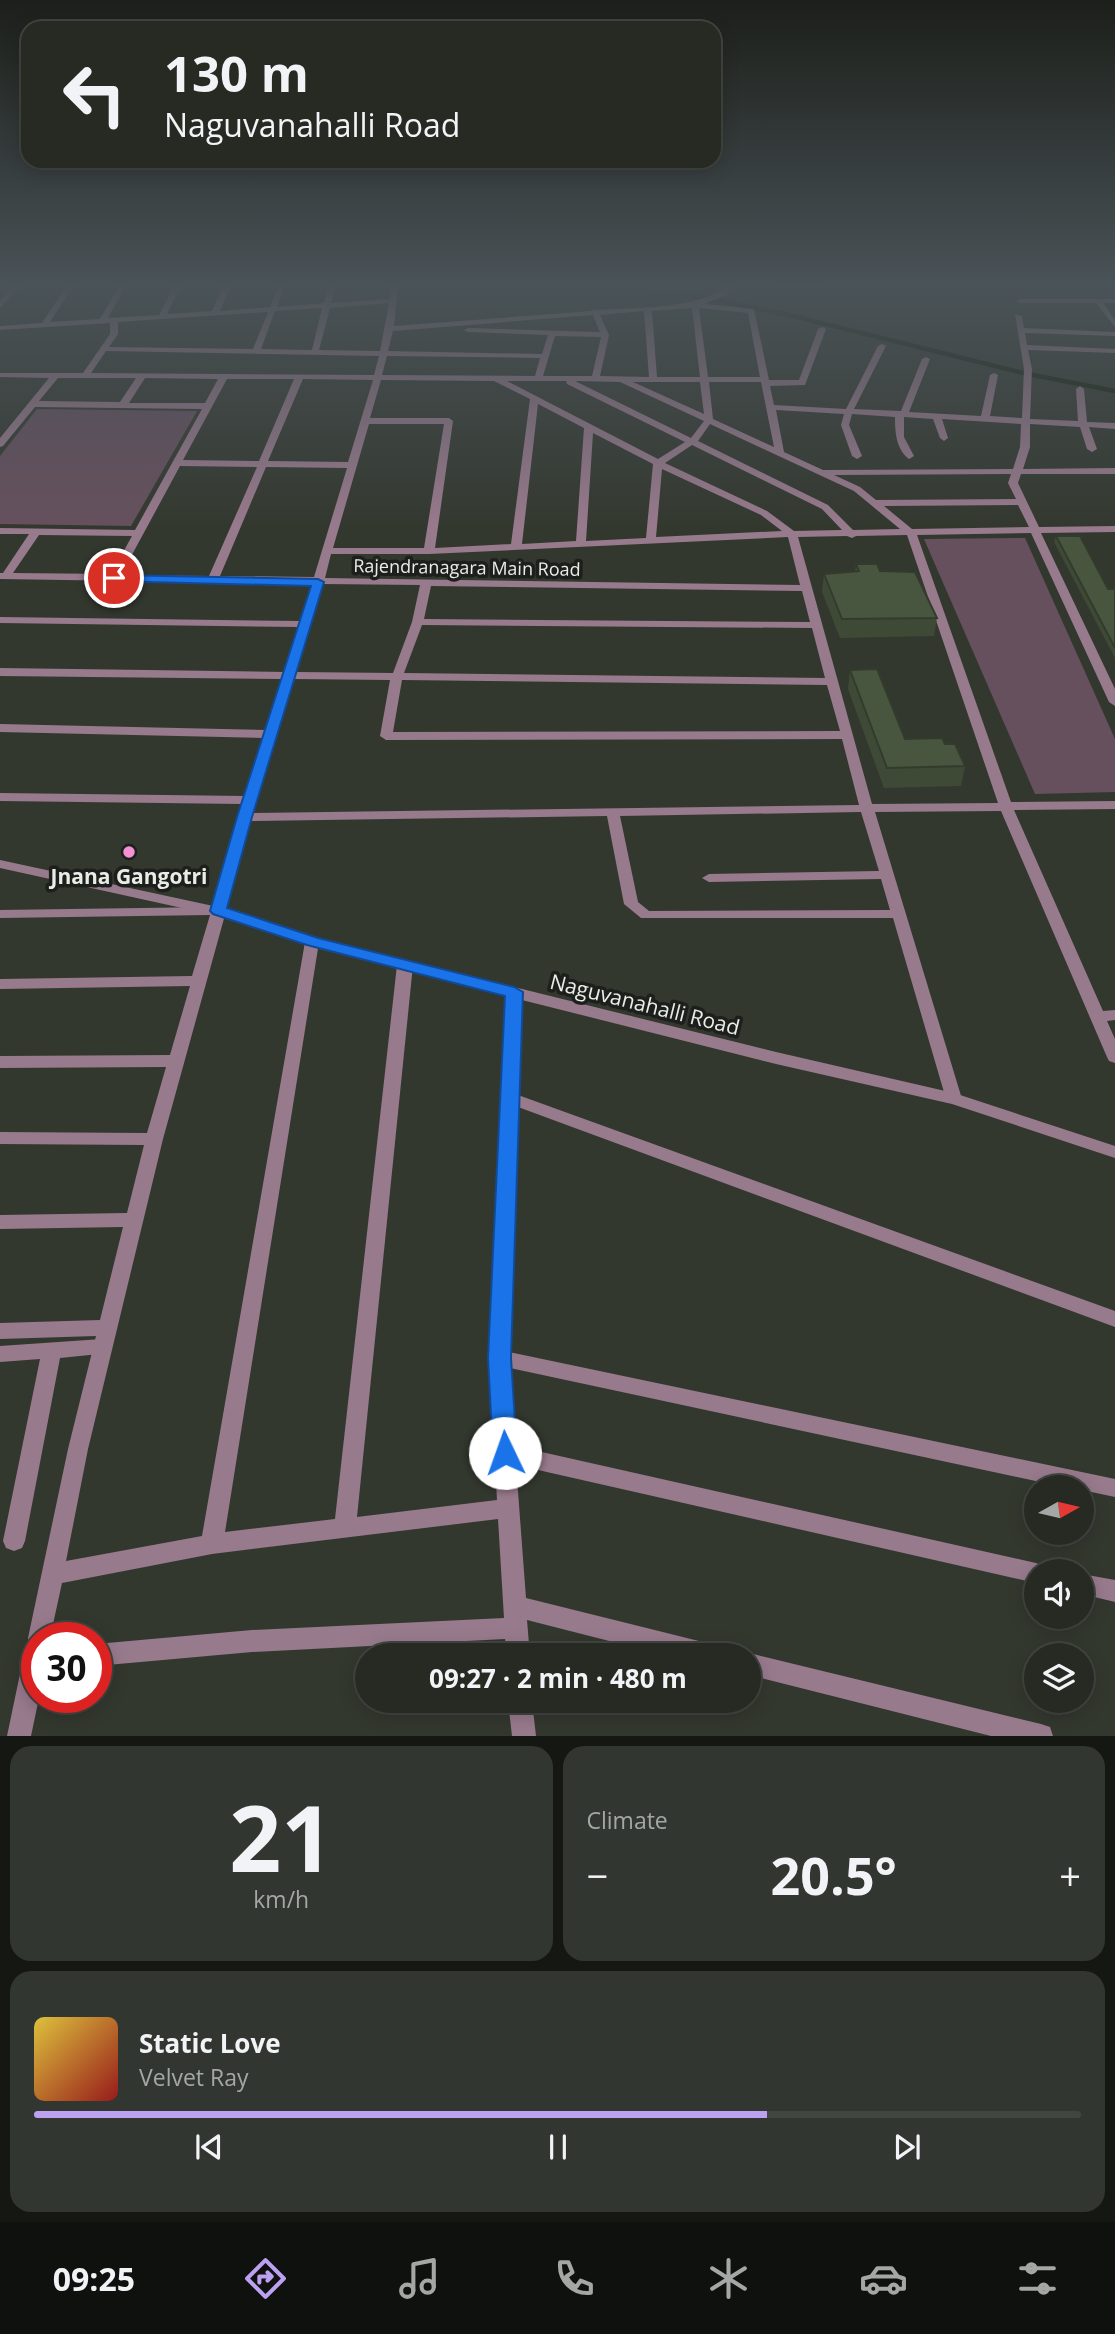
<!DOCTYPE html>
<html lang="en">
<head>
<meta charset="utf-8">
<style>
  body { margin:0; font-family:"Open Sans",sans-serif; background:#323630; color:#f1f3f6; height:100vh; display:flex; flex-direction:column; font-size:26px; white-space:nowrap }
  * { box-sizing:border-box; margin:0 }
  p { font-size:23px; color:#a4a7a6 }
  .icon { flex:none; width:38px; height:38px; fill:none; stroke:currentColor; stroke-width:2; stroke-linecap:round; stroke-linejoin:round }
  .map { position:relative; height:1736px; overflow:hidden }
  .side { display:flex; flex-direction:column; gap:10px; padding:10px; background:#151713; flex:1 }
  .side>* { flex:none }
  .guide { position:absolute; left:21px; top:21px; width:700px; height:147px; border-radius:21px; box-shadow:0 4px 18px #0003,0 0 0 2px #424641; background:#262a23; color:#f1f3f6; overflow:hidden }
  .needle { width:46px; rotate:82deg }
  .tools { position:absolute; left:1024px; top:1475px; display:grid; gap:14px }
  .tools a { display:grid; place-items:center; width:70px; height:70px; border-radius:50%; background:#262a23; box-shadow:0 4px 18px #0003,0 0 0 2px #424641; font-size:35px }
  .speed { position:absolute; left:21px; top:1622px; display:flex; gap:14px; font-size:35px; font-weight:700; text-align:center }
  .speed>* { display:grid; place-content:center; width:91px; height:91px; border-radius:50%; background:#262a23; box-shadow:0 4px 18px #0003,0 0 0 2px #424641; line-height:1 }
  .speed .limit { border:10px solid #d22; background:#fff; color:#111 }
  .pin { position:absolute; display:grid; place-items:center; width:60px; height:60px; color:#fff; margin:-30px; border:4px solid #fff; border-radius:50%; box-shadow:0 2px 7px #0007 }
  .me { position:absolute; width:77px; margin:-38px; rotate:357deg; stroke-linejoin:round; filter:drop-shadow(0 0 5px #0008) }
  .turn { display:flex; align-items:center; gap:24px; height:147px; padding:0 28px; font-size:32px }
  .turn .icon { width:91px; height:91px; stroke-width:2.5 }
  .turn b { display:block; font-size:49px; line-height:60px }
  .big { font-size:52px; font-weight:700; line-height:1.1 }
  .side .widget { flex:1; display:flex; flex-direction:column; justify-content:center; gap:10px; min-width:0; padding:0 24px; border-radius:21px; background:#323630 }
  .side .dial { align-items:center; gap:0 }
  .dial b { font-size:91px; line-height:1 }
  .song { display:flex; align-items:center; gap:21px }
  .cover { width:84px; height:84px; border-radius:10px; background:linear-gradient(135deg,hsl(50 70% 55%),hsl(0 70% 35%)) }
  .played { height:7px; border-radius:4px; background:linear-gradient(90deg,#bca0f2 70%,#424641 70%) }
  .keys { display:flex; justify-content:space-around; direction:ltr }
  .heat { display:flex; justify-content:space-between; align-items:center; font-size:38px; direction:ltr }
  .side .tiles { flex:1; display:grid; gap:10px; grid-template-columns:1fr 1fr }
  .widget:last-child { grid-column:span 2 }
  .trip { position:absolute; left:355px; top:1643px; width:406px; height:70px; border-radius:35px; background:#262a23; box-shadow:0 4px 18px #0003,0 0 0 2px #424641; font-weight:700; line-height:70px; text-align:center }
  .menu { display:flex; height:112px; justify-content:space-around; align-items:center; background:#0f110e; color:#a4a7a6 }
  .menu .icon { width:49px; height:49px }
  .menu .selected { color:#bca0f2 }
  .menu b { font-size:32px; color:#f1f3f6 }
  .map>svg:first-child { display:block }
  .green { fill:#66505e }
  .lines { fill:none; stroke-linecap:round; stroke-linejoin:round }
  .stream { stroke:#151f0a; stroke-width:4.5 }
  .service { fill:#987a8d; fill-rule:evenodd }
  .minor { fill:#987a8d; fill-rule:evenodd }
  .tertiary { fill:#987a8d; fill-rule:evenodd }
  .wall { fill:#3f4a36 }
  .building { fill:#49563f; stroke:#333c2c; stroke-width:2 }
  .route { fill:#1a73e8; stroke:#114b97; stroke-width:2 }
  .poi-dot { fill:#f491d4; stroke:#1c1f1b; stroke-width:2.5 }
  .labels { text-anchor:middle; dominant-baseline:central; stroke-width:7; stroke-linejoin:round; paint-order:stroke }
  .far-street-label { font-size:18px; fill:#e9ede7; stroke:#1c1f1b }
  .poi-label { font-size:21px; font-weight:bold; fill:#e9ede7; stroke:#1c1f1b }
  .street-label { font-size:21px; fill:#e9ede7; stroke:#1c1f1b }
</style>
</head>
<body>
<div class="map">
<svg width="1115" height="1736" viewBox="0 0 1115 1736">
  <rect width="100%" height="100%" fill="#33382f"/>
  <g class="green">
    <polygon points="37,409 197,411 131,526 0,524 0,456"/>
    <polygon points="1025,538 1115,739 1115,792 1035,794 924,539"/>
  </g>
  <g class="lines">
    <polyline class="stream" points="501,285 687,294 789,315 1023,373 1115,391"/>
    <polygon class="service" points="102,1339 109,1341 112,1347 109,1353 60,1358 25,1541 22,1548 14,1551 6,1548 3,1541 40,1359 0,1362 0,1346"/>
    <g class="minor">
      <polygon points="14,285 21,285 0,308 0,301"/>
      <path d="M67 285H74L50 322 100 319 119 285H126L108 318 159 315 174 285H181L167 314 212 311 224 285H231L220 311 270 307 279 285H286L277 307 324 303 329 285H336L331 303 390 299 391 285H398L394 326 591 311 595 309 598 310C636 307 699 310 728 285H735L726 295 704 304 754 309 769 380H799L818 329 822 327 826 329 805 385 770 386 774 405 846 409 878 346 882 344 886 346 854 409 901 411 922 359 926 357 930 359 909 412 981 416 990 375 994 373 998 375 990 416 1022 418 1024 369 1015 314 1022 316 1024 328 1115 332V336L1025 333 1027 345 1115 349V353L1028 350 1032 369 1030 419 1078 421 1076 389 1080 386 1084 389 1087 422 1115 423V429L1089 427 1097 449 1092 452 1087 449 1080 427 1030 424V447L1023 469 1115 468V474H1021L1018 483 1039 527 1115 526V532L1041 533 1115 689V706L1109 702 1031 533 917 535 1011 802 1115 801V809L1014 810 1103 1011 1115 1010V1020L1107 1021 1115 1039V1063L1109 1061 1107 1057 1001 811 875 812 962 1099 960 1103H948L946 1099 893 918H641L624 904 607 816 251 821 163 1139 88 1449 66 1561 202 1536 305 942 312 937 319 942 225 1532 335 1519 397 965 405 960 413 965 357 1517 497 1500 489 1358 506 992 514 987 522 992 518 1095 1115 1311V1327L518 1107 509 1352 1115 1479V1497L1082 1490V1488H1068L510 1368 515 1446 1036 1563 1044 1566 1046 1572H1036V1583L516 1465 526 1598 715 1645 723 1648 726 1656H668L527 1620 530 1656H506L505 1639 252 1652 96 1666V1644L252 1630 504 1618 498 1519 212 1554 62 1583 50 1638H37V1698H39L31 1736H7L25 1650 29 1642 28 1638 68 1449 96 1336 0 1339V1323L100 1320 123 1227 0 1229V1215L127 1213 144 1145 0 1144V1132L147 1133 166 1067 0 1068V1056L170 1055 190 986 0 989V979L192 976 210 915 0 918V910L212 907 242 804 0 801V793L245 796 263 738 0 732V724L266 730 282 679 0 676V668L284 672 298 627 0 623V617L300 621 312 584 0 579V573H3L29 534H0V528L135 530 202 409 35 407 3 446 0 447V438L49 378 0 377V373H83L110 334V323L0 330V326L42 323ZM389 303 380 351 319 350 330 308ZM322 308 312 350 261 349 275 311ZM692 308 700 377H657L652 311ZM699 308 748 313 760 377H708ZM644 311 649 377 600 376 609 335 600 315ZM268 312 253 349 109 347 118 334V322ZM593 315 600 332 468 328 464 330 468 332 548 335 542 354 388 351 393 331ZM555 336 601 337 592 376H543ZM106 351 379 356 374 375 91 373ZM387 356 540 358 535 376 382 375ZM58 378H136L120 402 39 401ZM145 378 218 379 205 403H129ZM227 379H294L259 461 183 460ZM303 379 373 380 348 462 268 461ZM381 380 494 381 530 399 511 544 435 548 453 421 449 418H370ZM507 381H566L567 384 685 442 658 459ZM575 381 620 382 704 421 691 438ZM633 382H700L704 414ZM709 382H761L774 447 713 419ZM538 404 584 428 576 541 522 544ZM776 410 844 414 841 425 852 456 857 459 862 456 849 425 852 414 895 417C895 432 896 449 909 459L914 456 904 437V417L933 419 940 438 944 441 948 438 942 419 1021 424 1020 447 1013 469 823 470 784 452ZM369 424H444L424 548H333ZM710 424 854 491 900 529 853 530 828 505 698 441ZM593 433 653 464 646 538 586 541ZM692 445 822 509 842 530 794 531 767 511 665 463ZM180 466 257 467 209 576 121 575ZM266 467 347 468 314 577 220 576ZM662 469 761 515 782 531 656 537ZM1011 474 1008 483 1016 499 876 500 860 487 834 475ZM1018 505 1029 527 912 529 884 506ZM39 535 132 536 111 574 13 573ZM907 535 998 803 872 804 798 537 847 536 852 538 856 536ZM788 537 800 585 325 578 331 554H429ZM323 584 420 585 412 622 393 673 296 672ZM431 586 802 591 810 622 424 619ZM422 625 812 628 825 678 404 673ZM294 679 390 680 380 736 386 740 842 739 859 805 253 813ZM402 680 827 685 840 731 393 732ZM861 812 879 871 709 874 702 878 709 882 881 879 890 910 649 911 638 902 620 816Z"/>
      <polygon points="779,285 823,285 819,287 783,287"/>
      <polygon points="1021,299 1115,299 1115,303 1103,303 1115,320 1115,327 1096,303 1018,303 1017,301"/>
      <polygon points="1082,1574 1115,1580 1115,1602 1082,1594"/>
      <polygon points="749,1653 1041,1724 1050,1727 1053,1736 991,1736 749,1675 749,1656 742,1656"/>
      <polygon points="508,1701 532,1701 536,1736 512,1736"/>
    </g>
    <polygon class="tertiary" points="0,860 218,907 317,938 776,1052 954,1093 1115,1146 1115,1158 952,1104 776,1064 312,947 214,915 0,868"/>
  </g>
  <g class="wall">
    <polygon points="1056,536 1108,589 1115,589 1115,658 1054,542"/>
    <polygon points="856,564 880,571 937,618 934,636 840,638 822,592 824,574 855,572"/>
    <polygon points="850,670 905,739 945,744 965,766 961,786 884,788 848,689"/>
  </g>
  <g class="building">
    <polygon points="1056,536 1080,536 1108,589 1115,589 1115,648"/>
    <polygon points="856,564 877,564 880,571 915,572 937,618 842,619 824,574 859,571"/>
    <polygon points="877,669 905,739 942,738 945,744 955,744 965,766 887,768 850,670"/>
  </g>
  <linearGradient id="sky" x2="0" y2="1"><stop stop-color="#1c1f1a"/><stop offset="0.54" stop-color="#4a5358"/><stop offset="1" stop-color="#4a5358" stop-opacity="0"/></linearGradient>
  <rect width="1115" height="528" fill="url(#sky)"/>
  <polygon class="route" points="114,575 318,579 324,582 252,817 227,908 318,938 514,987 523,992 511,1358 517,1453 513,1461 505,1464 497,1461 493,1453 488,1358 505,996 307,945 213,914 210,911 237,817 311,586 110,581 108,578"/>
  <circle class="poi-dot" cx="129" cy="852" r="7"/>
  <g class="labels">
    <g class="far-street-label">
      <text transform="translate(467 567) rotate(1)">Rajendranagara Main Road</text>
    </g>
    <g class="poi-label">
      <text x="129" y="876">Jnana Gangotri</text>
    </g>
    <g class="street-label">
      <text transform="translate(645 1004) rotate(14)">Naguvanahalli Road</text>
    </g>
  </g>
</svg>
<div class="tools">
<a><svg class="needle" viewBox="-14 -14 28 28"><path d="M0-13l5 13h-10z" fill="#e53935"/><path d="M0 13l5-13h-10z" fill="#a4a7a6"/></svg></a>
<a><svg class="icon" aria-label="sound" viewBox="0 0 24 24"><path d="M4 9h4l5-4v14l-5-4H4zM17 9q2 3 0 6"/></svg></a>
<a><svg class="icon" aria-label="layers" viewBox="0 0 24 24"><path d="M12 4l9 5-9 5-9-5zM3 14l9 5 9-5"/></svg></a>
</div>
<div class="speed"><div class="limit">30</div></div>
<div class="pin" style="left:114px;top:578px;background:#d93025"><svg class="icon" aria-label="arrive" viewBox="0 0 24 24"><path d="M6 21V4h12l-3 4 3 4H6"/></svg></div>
<svg class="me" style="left:505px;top:1453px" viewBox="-20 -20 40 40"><circle r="19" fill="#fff"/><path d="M0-13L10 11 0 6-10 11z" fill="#1a73e8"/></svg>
<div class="trip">09:27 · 2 min · 480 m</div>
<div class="guide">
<div class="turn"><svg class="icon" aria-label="left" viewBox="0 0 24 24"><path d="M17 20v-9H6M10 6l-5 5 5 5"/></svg><div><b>130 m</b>Naguvanahalli Road</div></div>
</div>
</div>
<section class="side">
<div class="tiles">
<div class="widget dial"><b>21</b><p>km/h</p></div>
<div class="widget"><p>Climate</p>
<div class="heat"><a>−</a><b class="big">20.5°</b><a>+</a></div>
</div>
<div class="widget">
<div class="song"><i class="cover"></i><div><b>Static Love</b><p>Velvet Ray</p></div></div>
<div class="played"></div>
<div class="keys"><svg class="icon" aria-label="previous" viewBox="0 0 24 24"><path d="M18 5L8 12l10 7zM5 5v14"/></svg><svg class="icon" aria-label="pause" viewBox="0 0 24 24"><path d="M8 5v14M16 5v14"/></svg><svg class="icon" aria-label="next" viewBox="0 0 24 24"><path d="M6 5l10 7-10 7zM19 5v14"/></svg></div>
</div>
</div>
</section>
<nav class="menu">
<b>09:25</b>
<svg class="icon selected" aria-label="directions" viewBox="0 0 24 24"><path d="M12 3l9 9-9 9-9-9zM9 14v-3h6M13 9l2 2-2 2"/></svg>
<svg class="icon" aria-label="music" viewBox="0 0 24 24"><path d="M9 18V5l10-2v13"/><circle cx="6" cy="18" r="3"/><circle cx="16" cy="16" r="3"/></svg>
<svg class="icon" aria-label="phone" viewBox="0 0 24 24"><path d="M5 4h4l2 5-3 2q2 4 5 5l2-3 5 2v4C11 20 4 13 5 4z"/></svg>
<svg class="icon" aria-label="climate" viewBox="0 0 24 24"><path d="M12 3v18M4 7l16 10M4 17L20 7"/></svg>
<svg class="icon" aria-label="car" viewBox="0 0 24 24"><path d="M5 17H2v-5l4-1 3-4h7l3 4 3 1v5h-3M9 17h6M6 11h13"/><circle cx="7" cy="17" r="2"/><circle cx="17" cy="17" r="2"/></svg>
<svg class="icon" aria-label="filters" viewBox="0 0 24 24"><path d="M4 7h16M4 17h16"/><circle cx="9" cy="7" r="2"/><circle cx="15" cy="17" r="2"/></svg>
</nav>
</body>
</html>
